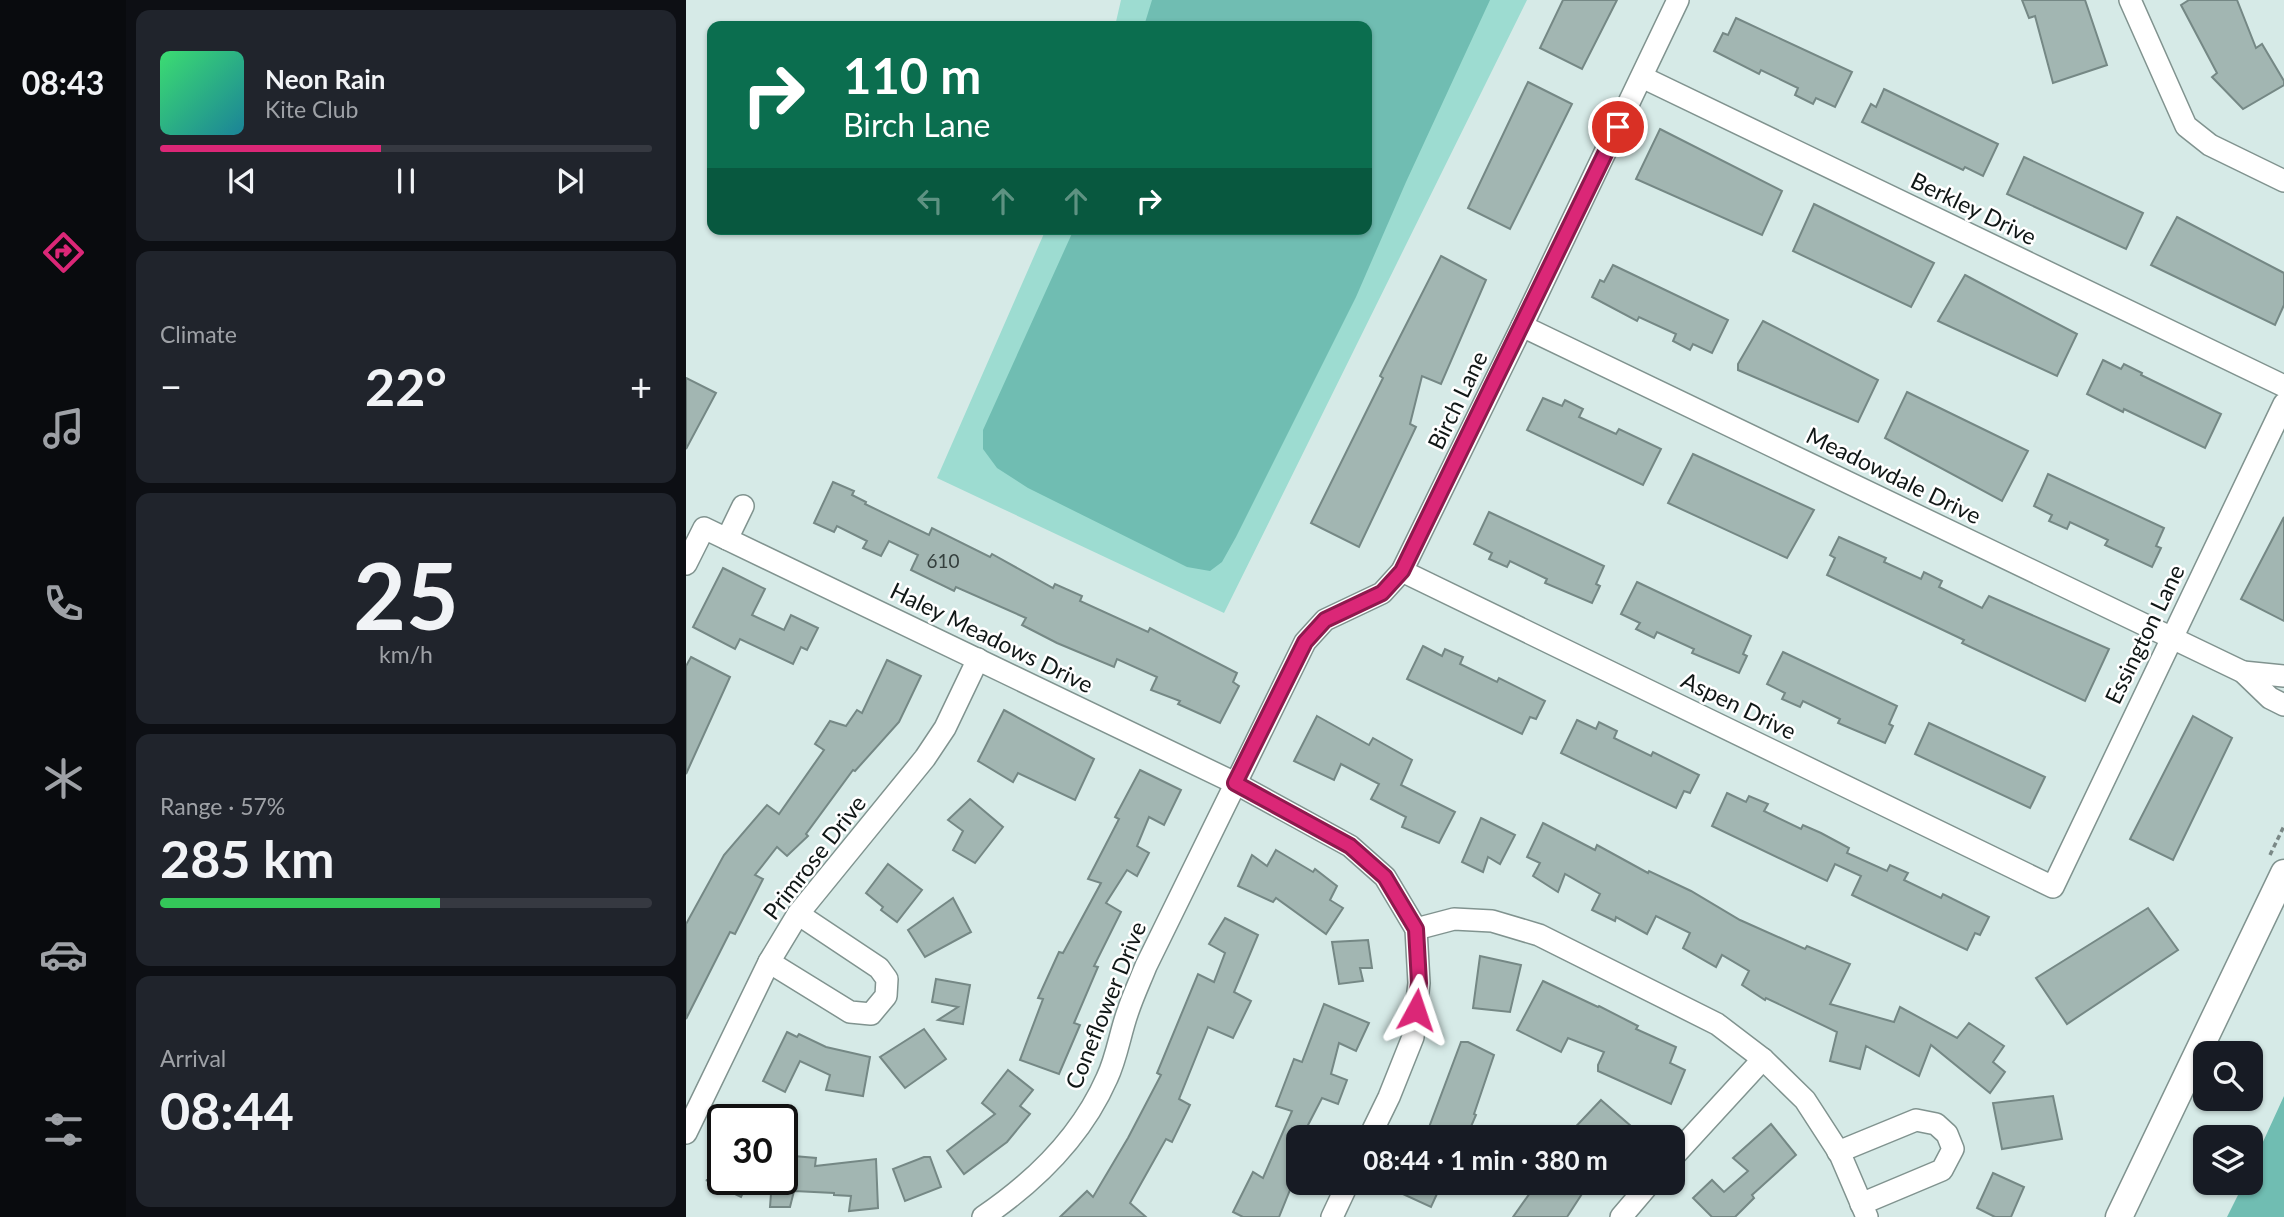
<!DOCTYPE html>
<html lang="en">
<head>
<meta charset="utf-8">
<style>
  body { margin:0; font-family:Lato,sans-serif; background:#20242c; color:#f1f3f6; height:100vh; display:flex; flex-direction:column; font-size:26px; white-space:nowrap }
  * { box-sizing:border-box; margin:0 }
  p { font-size:23px; color:#9ea1a6 }
  .icon { flex:none; width:38px; height:38px; fill:none; stroke:currentColor; stroke-width:2; stroke-linecap:round; stroke-linejoin:round }
  .map { position:relative; flex:1; overflow:hidden }
  .panel { display:flex; flex-direction:column; gap:10px; padding:10px; background:#0d0f14; width:560px }
  .panel>* { flex:none }
  .top-card { position:absolute; left:21px; top:21px; width:665px; height:214px; border-radius:14px; box-shadow:0 2px 5px #0004; background:#0b6e4f; color:#fff; overflow:hidden }
  .controls { position:absolute; left:1507px; top:1041px; display:grid; gap:14px }
  .controls a { display:grid; place-items:center; width:70px; height:70px; border-radius:14px; background:#171b24; box-shadow:0 2px 5px #0004; font-size:35px }
  .speed { position:absolute; left:21px; top:1104px; display:flex; gap:14px; font-size:35px; font-weight:700; text-align:center }
  .speed>* { display:grid; place-content:center; width:91px; height:91px; border-radius:50%; background:#171b24; box-shadow:0 2px 5px #0004; line-height:1 }
  .speed .limit { border:4px solid #111; border-radius:10px; background:#fff; color:#111 }
  .pin { position:absolute; display:grid; place-items:center; width:60px; height:60px; color:#fff; margin:-30px; border:4px solid #fff; border-radius:50%; box-shadow:0 2px 7px #0007 }
  .me { position:absolute; width:77px; margin:-38px; rotate:5deg; stroke-linejoin:round; filter:drop-shadow(0 0 5px #0008) }
  .turn { display:flex; align-items:center; gap:24px; height:147px; padding:0 21px; font-size:32px }
  .turn .icon { width:91px; height:91px; stroke-width:2.5 }
  .turn b { display:block; font-size:49px; line-height:60px }
  .lanes { display:flex; align-items:center; height:66px; padding:0 21px; background:#0003; justify-content:center; gap:35px; direction:ltr }
  .lanes .off { opacity:.35 }
  .big { font-size:52px; font-weight:700; line-height:1.1 }
  .panel .widget { flex:1; display:flex; flex-direction:column; justify-content:center; gap:10px; min-width:0; padding:0 24px; border-radius:14px; background:#20242c }
  .panel .dial { align-items:center; gap:0 }
  .dial b { font-size:91px; line-height:1 }
  .song { display:flex; align-items:center; gap:21px }
  .cover { width:84px; height:84px; border-radius:10px; background:linear-gradient(135deg,hsl(140 70% 55%),hsl(190 70% 35%)) }
  .played { height:7px; border-radius:4px; background:linear-gradient(90deg,#db2777 45%,#363941 45%) }
  .keys { display:flex; justify-content:space-around; direction:ltr }
  .heat { display:flex; justify-content:space-between; align-items:center; font-size:38px; direction:ltr }
  .charge { height:10px; border-radius:5px; background:linear-gradient(90deg,#34c759 57%,#363941 0) }
  .trip { position:absolute; left:600px; top:1125px; width:399px; height:70px; border-radius:14px; background:#171b24; box-shadow:0 2px 5px #0004; font-weight:700; line-height:70px; text-align:center }
  main { display:flex; flex:1; min-height:0 }
  .dock { display:flex; flex-direction:column; width:126px; justify-content:space-around; align-items:center; background:#090b0e; color:#9ea1a6 }
  .dock .icon { width:49px; height:49px }
  .dock .selected { color:#db2777 }
  .dock b { font-size:32px; color:#f1f3f6 }
  .map>svg:first-child { display:block }
  .green { fill:#9ddcd1 }
  .water { fill:#70bdb2 }
  .building { fill:#a2b6b2; stroke:#758885; stroke-width:2 }
  .lines { fill:none; stroke-linecap:round; stroke-linejoin:round }
  .minor-casing { stroke:#80938f; stroke-width:24 }
  .tertiary-casing { stroke:#80938f; stroke-width:29 }
  .path { stroke:#7a8886; stroke-width:3.5; stroke-dasharray:5 3.5; stroke-linecap:butt }
  .minor { stroke:#fff; stroke-width:21 }
  .tertiary { stroke:#fff; stroke-width:26 }
  .route-casing { stroke:#8e194d; stroke-width:18 }
  .route { stroke:#db2777; stroke-width:12 }
  .labels { text-anchor:middle; dominant-baseline:central; stroke-width:5; stroke-linejoin:round; paint-order:stroke }
  .number-label { font-size:19px; fill:#343f3d }
  .street-label { font-size:23px; fill:#101716; stroke:#fff }
</style>
</head>
<body>
<main>
<nav class="dock">
<b>08:43</b>
<svg class="icon selected" aria-label="directions" viewBox="0 0 24 24"><path d="M12 3l9 9-9 9-9-9zM9 14v-3h6M13 9l2 2-2 2"/></svg>
<svg class="icon" aria-label="music" viewBox="0 0 24 24"><path d="M9 18V5l10-2v13"/><circle cx="6" cy="18" r="3"/><circle cx="16" cy="16" r="3"/></svg>
<svg class="icon" aria-label="phone" viewBox="0 0 24 24"><path d="M5 4h4l2 5-3 2q2 4 5 5l2-3 5 2v4C11 20 4 13 5 4z"/></svg>
<svg class="icon" aria-label="climate" viewBox="0 0 24 24"><path d="M12 3v18M4 7l16 10M4 17L20 7"/></svg>
<svg class="icon" aria-label="car" viewBox="0 0 24 24"><path d="M5 17H2v-5l4-1 3-4h7l3 4 3 1v5h-3M9 17h6M6 11h13"/><circle cx="7" cy="17" r="2"/><circle cx="17" cy="17" r="2"/></svg>
<svg class="icon" aria-label="filters" viewBox="0 0 24 24"><path d="M4 7h16M4 17h16"/><circle cx="9" cy="7" r="2"/><circle cx="15" cy="17" r="2"/></svg>
</nav>
<section class="panel">
<div class="widget">
<div class="song"><i class="cover"></i><div><b>Neon Rain</b><p>Kite Club</p></div></div>
<div class="played"></div>
<div class="keys"><svg class="icon" aria-label="previous" viewBox="0 0 24 24"><path d="M18 5L8 12l10 7zM5 5v14"/></svg><svg class="icon" aria-label="pause" viewBox="0 0 24 24"><path d="M8 5v14M16 5v14"/></svg><svg class="icon" aria-label="next" viewBox="0 0 24 24"><path d="M6 5l10 7-10 7zM19 5v14"/></svg></div>
</div>
<div class="widget"><p>Climate</p>
<div class="heat"><a>−</a><b class="big">22°</b><a>+</a></div>
</div>
<div class="widget dial"><b>25</b><p>km/h</p></div>
<div class="widget"><p>Range · 57%</p><b class="big">285 km</b><div class="charge"></div></div>
<div class="widget"><p>Arrival</p><b class="big">08:44</b></div>
</section>
<div class="map">
<svg width="1598" height="1217" viewBox="0 0 1598 1217">
  <rect width="100%" height="100%" fill="#d6eae7"/>
  <polygon class="green" points="435,0 841,0 538,613 251,478 360,229 681,229 681,26 429,26"/>
  <g class="water">
    <polygon points="466,0 804,0 720,182 670,297 550,537 536,562 524,571 501,567 342,488 311,468 297,449 297,430 388,229 681,229 681,26 458,26"/>
    <polygon points="1598,1096 1598,1217 1541,1217 1558,1183 1564,1183 1565,1168"/>
  </g>
  <g class="building">
    <polygon points="877,0 931,0 896,69 854,48"/>
    <polygon points="1336,0 1399,0 1421,65 1367,83 1349,16 1343,18"/>
    <polygon points="1503,0 1551,0 1570,48 1576,44 1598,81 1598,85 1557,109 1526,77 1531,73 1495,5"/>
    <polygon points="1050,18 1166,72 1149,107 1130,98 1127,104 1109,95 1112,88 1075,70 1073,74 1028,51 1037,33 1042,35"/>
    <polygon points="842,82 886,104 824,229 782,208"/>
    <polygon points="1198,89 1312,144 1297,176 1279,167 1277,170 1176,122 1185,104 1190,107"/>
    <polygon points="974,129 1096,191 1076,235 950,179"/>
    <polygon points="1338,157 1457,213 1440,249 1321,194"/>
    <polygon points="1128,204 1248,263 1225,307 1107,251"/>
    <polygon points="1491,217 1598,273 1598,305 1589,325 1465,265"/>
    <polygon points="755,256 800,280 755,384 736,376 724,424 730,427 673,547 625,523 697,378 694,376"/>
    <polygon points="927,265 1042,320 1026,353 1007,344 1004,350 987,341 990,334 953,317 951,321 906,297 914,280 918,282"/>
    <polygon points="1279,275 1391,334 1371,376 1252,321"/>
    <polygon points="1077,321 1192,380 1172,422 1052,370 1052,364"/>
    <polygon points="1417,360 1435,369 1438,364 1456,373 1455,375 1535,414 1519,448 1438,409 1437,412 1401,394"/>
    <polygon points="0,378 30,393 0,449"/>
    <polygon points="1221,392 1342,451 1316,501 1199,438"/>
    <polygon points="857,398 876,406 879,400 897,409 893,417 930,434 933,429 975,449 957,485 841,430"/>
    <polygon points="1007,454 1128,510 1101,558 982,503"/>
    <polygon points="1362,474 1478,528 1470,546 1475,548 1466,567 1419,545 1422,540 1384,522 1381,529 1363,521 1366,515 1348,506"/>
    <polygon points="147,482 168,491 166,495 180,502 179,504 243,535 246,528 304,557 306,554 367,588 369,584 396,596 394,601 462,632 464,628 551,673 547,682 553,686 534,723 492,704 494,701 465,690 471,677 431,659 428,667 371,643 336,625 340,618 270,587 268,591 225,570 232,555 203,541 195,556 177,548 181,541 151,526 148,532 128,523"/>
    <polygon points="803,512 918,566 910,584 914,586 906,603 859,583 861,579 824,561 821,567 803,559 806,553 788,544"/>
    <polygon points="1598,517 1598,621 1555,599"/>
    <polygon points="1153,537 1200,558 1198,562 1235,579 1238,572 1256,581 1253,587 1296,608 1303,596 1423,649 1399,701 1276,643 1278,640 1141,575 1149,558 1144,555"/>
    <polygon points="37,568 79,589 66,615 98,630 105,615 132,628 121,650 115,647 107,664 54,639 49,649 7,627"/>
    <polygon points="951,582 1065,636 1057,654 1061,656 1053,673 1006,653 1008,649 971,632 968,638 950,629 954,623 935,614"/>
    <polygon points="737,646 756,656 759,649 777,657 774,664 811,682 813,678 859,701 850,719 844,717 836,734 721,679"/>
    <polygon points="1097,652 1211,706 1203,724 1207,726 1199,743 1152,723 1154,719 1117,701 1114,707 1096,699 1099,693 1081,684"/>
    <polygon points="5,657 44,677 0,774 0,666"/>
    <polygon points="201,660 235,676 213,722 169,771 167,770 120,834 122,836 101,856 91,847 69,875 77,879 49,934 44,932 0,1019 0,924 38,855 81,805 93,814 138,750 129,744 144,721 160,726 171,710 176,713"/>
    <polygon points="318,710 408,759 389,800 332,773 327,782 292,761"/>
    <polygon points="631,716 683,745 687,738 726,760 715,785 769,812 753,843 716,827 720,817 685,799 693,784 655,764 648,780 608,761"/>
    <polygon points="1507,716 1546,738 1487,860 1444,839"/>
    <polygon points="891,720 910,729 913,722 931,731 928,738 965,756 967,752 1013,775 1004,793 998,791 990,808 875,753"/>
    <polygon points="1243,723 1359,777 1344,808 1229,754"/>
    <polygon points="454,770 495,790 478,825 463,817 451,846 463,853 451,876 441,870 420,903 435,912 408,966 412,967 388,1023 394,1025 373,1074 334,1060 357,999 352,998 373,952 377,953 415,883 402,879 433,819 429,817"/>
    <polygon points="1041,793 1060,802 1063,796 1082,804 1078,811 1115,829 1117,825 1135,833 1163,848 1161,853 1201,871 1204,865 1222,873 1218,880 1255,898 1257,894 1303,917 1294,935 1289,933 1281,950 1166,895 1175,876 1149,864 1141,881 1026,826"/>
    <polygon points="284,799 317,827 289,863 267,850 277,831 262,820"/>
    <polygon points="795,818 829,835 814,864 802,857 797,872 776,862"/>
    <polygon points="857,823 909,850 911,845 962,873 963,871 1005,891 1054,920 1119,949 1121,946 1164,964 1144,1004 1208,1022 1214,1007 1271,1038 1283,1023 1318,1046 1307,1062 1319,1072 1304,1093 1245,1045 1233,1076 1180,1046 1174,1069 1144,1061 1151,1032 1080,998 1079,1000 1056,985 1063,971 1036,955 1030,967 997,948 1004,933 970,916 961,934 930,917 929,921 906,910 914,894 879,874 872,892 847,876 854,863 841,857"/>
    <polygon points="590,850 627,872 629,869 651,886 644,900 657,908 640,934 590,898 587,902 552,886 566,855 581,866"/>
    <polygon points="202,864 236,890 211,922 195,910 197,907 180,893"/>
    <polygon points="267,898 285,932 239,957 222,930"/>
    <polygon points="1462,908 1492,950 1381,1024 1350,978"/>
    <polygon points="539,918 572,935 548,992 565,1001 547,1038 522,1027 493,1099 504,1105 486,1142 480,1139 444,1203 460,1217 374,1217 401,1191 407,1197 442,1138 475,1075 471,1073 512,974 528,982 539,953 523,944"/>
    <polygon points="682,940 686,968 674,968 677,981 653,984 646,942"/>
    <polygon points="794,956 835,965 824,1012 787,1008"/>
    <polygon points="250,979 284,985 277,1024 252,1020 272,1007 246,1002"/>
    <polygon points="857,981 912,1007 913,1006 952,1026 950,1029 990,1047 984,1063 999,1070 985,1104 912,1071 912,1065 918,1052 882,1038 875,1052 831,1030"/>
    <polygon points="638,1004 683,1023 670,1051 653,1043 645,1074 661,1080 652,1104 636,1098 621,1127 639,1138 612,1138 612,1170 593,1217 557,1217 547,1212 567,1172 577,1178 606,1111 590,1106 608,1059 616,1062"/>
    <polygon points="238,1029 260,1059 219,1088 194,1057"/>
    <polygon points="101,1032 111,1037 113,1034 140,1047 184,1057 177,1096 140,1090 144,1075 114,1061 99,1092 77,1081"/>
    <polygon points="775,1042 782,1042 808,1055 788,1114 790,1115 780,1138 739,1138"/>
    <polygon points="322,1070 347,1090 334,1106 344,1114 321,1142 278,1174 261,1151 309,1114 296,1103"/>
    <polygon points="1367,1096 1376,1139 1316,1149 1307,1103"/>
    <polygon points="915,1100 946,1127 938,1138 879,1138"/>
    <polygon points="1085,1124 1110,1155 1066,1195 1068,1198 1049,1217 1026,1217 1007,1198 1026,1180 1038,1192 1062,1171 1047,1158"/>
    <polygon points="96,1155 130,1158 129,1166 190,1159 192,1208 163,1211 165,1196 148,1195 148,1193 108,1191 104,1207 84,1207 86,1180 96,1180"/>
    <polygon points="238,1157 244,1157 255,1187 219,1201 207,1169"/>
    <polygon points="1307,1173 1338,1187 1325,1217 1309,1217 1291,1208"/>
    <polygon points="20,1180 63,1180 55,1197"/>
    <polygon points="693,1183 756,1183 745,1207"/>
    <polygon points="851,1183 903,1183 881,1217 827,1217"/>
  </g>
  <g class="lines">
    <g class="minor-casing">
      <g id="minor">
        <polyline points="1444,0 1500,126 1524,145 1598,181"/>
        <polyline points="956,77 1598,386"/>
        <polyline points="836,326 1557,672 1584,698 1598,705"/>
        <polyline points="41,539 57,506"/>
        <polyline points="0,564 18,528 549,783 664,846 699,877 730,929 733,983 727,1037 703,1097 683,1138"/>
        <polyline points="716,571 1367,887 1598,404"/>
        <polyline points="1557,672 1598,676"/>
        <polyline points="730,929 768,919 806,921 853,935 1031,1024 1077,1059 1119,1100 1154,1154 1181,1217"/>
        <polyline points="83,962 164,1012 185,1014 200,996 201,979 193,968 112,914"/>
        <polyline points="0,1133 83,962 112,914 239,758 259,728 292,659"/>
        <polyline points="1152,1152 1230,1120 1250,1124 1261,1134 1267,1149 1256,1170 1175,1204"/>
        <polyline points="987,1157 1077,1059"/>
        <path d="M297 1217C350 1181 395 1137 421 1078 431 1057 434 1033 442 1011 447 996 454 981 460 966L619 642 639 620 696 593 716 571 836 326 992 0"/>
        <polyline points="646,1217 662,1183"/>
        <polyline points="935,1217 964,1183"/>
      </g>
    </g>
    <g class="tertiary-casing">
      <polyline id="tertiary" points="1433,1217 1598,873"/>
    </g>
    <polyline class="path" points="1584,855 1598,826"/>
    <use href="#minor" class="minor"/>
    <use href="#tertiary" class="tertiary"/>
  </g>
  <g class="lines">
    <g class="route-casing">
      <polyline id="route" points="730,1010 733,983 730,929 699,877 664,846 549,783 619,642 639,620 696,593 716,571 932,127"/>
    </g>
    <use href="#route" class="route"/>
  </g>
  <g class="labels">
    <g class="number-label">
      <text x="257" y="560">610</text>
    </g>
    <g class="street-label">
      <text transform="translate(1288 208) rotate(26)">Berkley Drive</text>
      <text transform="translate(771 400) rotate(-64)">Birch Lane</text>
      <text transform="translate(1208 475) rotate(26)">Meadowdale Drive</text>
      <text transform="translate(1458 634) rotate(-64)">Essington Lane</text>
      <text transform="translate(306 637) rotate(26)">Haley Meadows Drive</text>
      <text transform="translate(1053 705) rotate(26)">Aspen Drive</text>
      <text transform="translate(128 857) rotate(-52)">Primrose Drive</text>
      <text transform="translate(419 1005) rotate(-68)">Coneflower Drive</text>
    </g>
  </g>
</svg>
<div class="controls">
<a><svg class="icon" aria-label="search" viewBox="0 0 24 24"><circle cx="10" cy="10" r="6"/><path d="M15 15l6 6"/></svg></a>
<a><svg class="icon" aria-label="layers" viewBox="0 0 24 24"><path d="M12 4l9 5-9 5-9-5zM3 14l9 5 9-5"/></svg></a>
</div>
<div class="speed"><div class="limit">30</div></div>
<div class="pin" style="left:932px;top:127px;background:#d93025"><svg class="icon" aria-label="arrive" viewBox="0 0 24 24"><path d="M6 21V4h12l-3 4 3 4H6"/></svg></div>
<svg class="me" style="left:730px;top:1010px" viewBox="-20 -20 40 40"><path d="M0-17L14 15 0 8-14 15z" fill="#db2777" stroke="#fff" stroke-width="4"/></svg>
<div class="trip">08:44 · 1 min · 380 m</div>
<div class="top-card">
<div class="turn"><svg class="icon" aria-label="right" viewBox="0 0 24 24"><path d="M7 20v-9h11M14 6l5 5-5 5"/></svg><div><b>110 m</b>Birch Lane</div></div>
<div class="lanes"><svg class="icon off" aria-label="left" viewBox="0 0 24 24"><path d="M17 20v-9H6M10 6l-5 5 5 5"/></svg><svg class="icon off" aria-label="ahead" viewBox="0 0 24 24"><path d="M12 20V5M6 11l6-6 6 6"/></svg><svg class="icon off" aria-label="ahead" viewBox="0 0 24 24"><path d="M12 20V5M6 11l6-6 6 6"/></svg><svg class="icon" aria-label="right" viewBox="0 0 24 24"><path d="M7 20v-9h11M14 6l5 5-5 5"/></svg></div>
</div>
</div>
</main>
</body>
</html>
